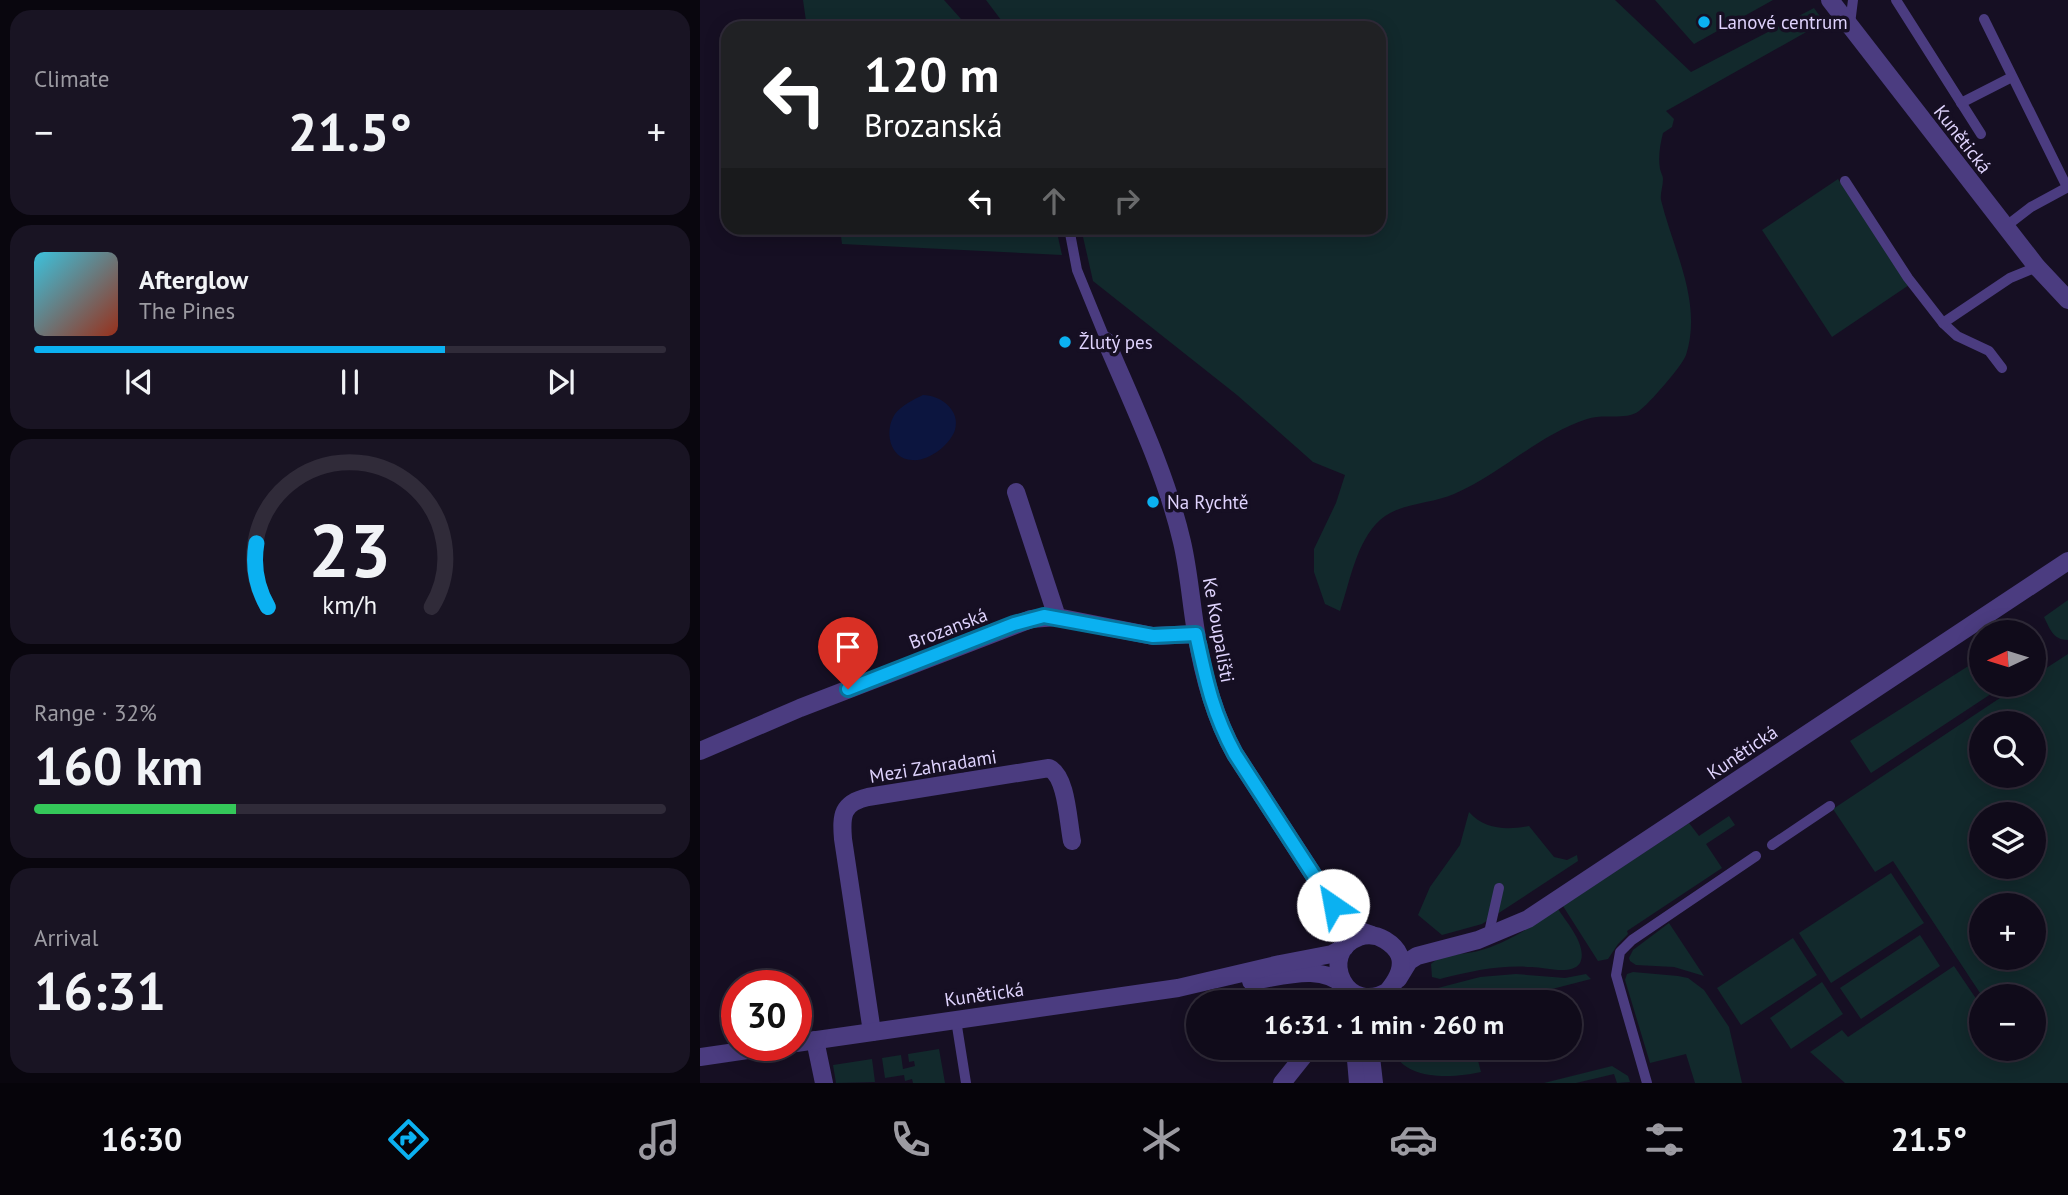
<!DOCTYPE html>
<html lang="en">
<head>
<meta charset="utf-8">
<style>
  body { margin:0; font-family:"PT Sans",sans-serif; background:#191423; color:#f1f3f6; height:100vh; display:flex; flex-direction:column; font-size:26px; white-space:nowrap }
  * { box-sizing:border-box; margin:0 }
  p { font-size:23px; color:#9c9ba2 }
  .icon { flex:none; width:38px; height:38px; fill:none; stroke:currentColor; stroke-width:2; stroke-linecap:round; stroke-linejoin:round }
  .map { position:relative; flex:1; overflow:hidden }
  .side { display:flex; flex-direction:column; gap:10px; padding:10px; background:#09060e; width:700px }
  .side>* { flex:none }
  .top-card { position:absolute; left:21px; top:21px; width:665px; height:214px; border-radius:21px; box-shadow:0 4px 18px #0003,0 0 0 2px #302b39; background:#202124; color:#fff; overflow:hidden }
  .needle { width:46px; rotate:266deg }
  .tools { position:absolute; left:1269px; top:620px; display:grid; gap:14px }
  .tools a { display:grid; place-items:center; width:77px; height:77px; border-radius:50%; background:#100b1a; box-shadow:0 4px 18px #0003,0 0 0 2px #302b39; font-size:35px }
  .speed { position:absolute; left:21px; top:970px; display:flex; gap:14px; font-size:35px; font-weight:700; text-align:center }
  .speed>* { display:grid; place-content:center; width:91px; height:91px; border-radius:50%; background:#100b1a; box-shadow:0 4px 18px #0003,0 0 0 2px #302b39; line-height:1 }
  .speed .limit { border:10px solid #d22; background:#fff; color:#111 }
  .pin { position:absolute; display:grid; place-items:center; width:60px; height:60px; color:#fff; margin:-72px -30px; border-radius:50% 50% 50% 0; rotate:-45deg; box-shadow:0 0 7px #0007 }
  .pin .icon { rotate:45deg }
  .me { position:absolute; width:77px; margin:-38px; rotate:327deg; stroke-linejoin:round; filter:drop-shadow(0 0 5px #0008) }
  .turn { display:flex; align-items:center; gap:24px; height:147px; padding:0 28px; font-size:32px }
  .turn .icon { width:91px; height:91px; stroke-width:2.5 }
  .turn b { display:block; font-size:49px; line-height:60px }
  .lanes { display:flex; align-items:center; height:66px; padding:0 28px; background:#0003; justify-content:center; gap:35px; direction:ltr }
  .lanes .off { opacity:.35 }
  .big { font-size:52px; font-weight:700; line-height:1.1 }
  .side .card { flex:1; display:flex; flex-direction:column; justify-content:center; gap:10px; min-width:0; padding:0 24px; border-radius:21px; background:#191423 }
  .side .dial { align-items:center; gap:0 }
  .dial svg { height:182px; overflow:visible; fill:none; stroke:#302b39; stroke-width:7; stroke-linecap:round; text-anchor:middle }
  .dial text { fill:#f1f3f6; stroke:none }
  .song { display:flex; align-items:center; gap:21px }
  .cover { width:84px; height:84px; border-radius:10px; background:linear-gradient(135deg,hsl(190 70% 55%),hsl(10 70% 35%)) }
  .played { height:7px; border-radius:4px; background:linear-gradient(90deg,#0bb1f1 65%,#302b39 65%) }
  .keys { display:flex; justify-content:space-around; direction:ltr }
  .heat { display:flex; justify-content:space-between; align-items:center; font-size:38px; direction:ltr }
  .charge { height:10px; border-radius:5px; background:linear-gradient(90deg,#34c759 32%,#302b39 0) }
  .trip { position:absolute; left:486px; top:990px; width:396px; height:70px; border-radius:35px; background:#100b1a; box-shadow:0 4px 18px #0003,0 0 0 2px #302b39; font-weight:700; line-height:70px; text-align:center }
  .dock { display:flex; height:112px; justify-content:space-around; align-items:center; background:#06040a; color:#9c9ba2 }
  .dock .icon { width:49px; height:49px }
  .dock .selected { color:#0bb1f1 }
  .dock b { font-size:32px; color:#f1f3f6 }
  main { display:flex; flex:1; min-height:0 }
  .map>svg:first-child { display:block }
  .green { fill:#12292c; fill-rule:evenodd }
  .water { fill:#0c153f }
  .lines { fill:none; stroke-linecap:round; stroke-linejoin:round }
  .service { stroke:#4b3c80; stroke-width:10 }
  .minor { stroke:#4b3c80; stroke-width:18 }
  .route-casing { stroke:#07739d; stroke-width:18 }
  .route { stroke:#0bb1f1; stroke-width:12 }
  .poi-dot { fill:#0bb1f1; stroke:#160f23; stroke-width:2.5 }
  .labels { text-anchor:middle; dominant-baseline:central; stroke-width:7; stroke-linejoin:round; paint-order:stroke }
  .poi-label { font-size:19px; fill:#dfd3fd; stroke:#160f23; text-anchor:start }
  .street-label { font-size:19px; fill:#dfd3fd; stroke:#160f23 }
</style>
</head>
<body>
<main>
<section class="side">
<div class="card"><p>Climate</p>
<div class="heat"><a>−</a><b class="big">21.5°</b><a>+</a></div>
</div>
<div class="card">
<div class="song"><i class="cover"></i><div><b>Afterglow</b><p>The Pines</p></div></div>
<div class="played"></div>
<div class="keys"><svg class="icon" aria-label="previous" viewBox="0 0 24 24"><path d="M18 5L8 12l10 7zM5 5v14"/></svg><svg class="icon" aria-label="pause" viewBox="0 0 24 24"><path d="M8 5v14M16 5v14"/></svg><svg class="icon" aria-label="next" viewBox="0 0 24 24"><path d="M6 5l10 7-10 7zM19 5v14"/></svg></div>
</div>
<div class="card dial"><svg viewBox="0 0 100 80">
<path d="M14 69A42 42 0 1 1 86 69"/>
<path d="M14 69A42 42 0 0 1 9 41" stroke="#0bb1f1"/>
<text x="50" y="56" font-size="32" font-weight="700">23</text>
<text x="50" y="72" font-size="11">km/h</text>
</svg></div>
<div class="card"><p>Range · 32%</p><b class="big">160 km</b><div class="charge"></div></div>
<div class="card"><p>Arrival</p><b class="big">16:31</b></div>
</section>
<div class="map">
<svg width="1368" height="1083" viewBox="0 0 1368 1083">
  <rect width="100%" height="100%" fill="#160f23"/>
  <g class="green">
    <polygon points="103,0 244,0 269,28 107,28"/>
    <path d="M286 0H915L991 72 1114 8 1124 22 966 111 974 119 972 127 963 133C960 145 958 157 960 169 961 173 963 176 963 179 963 187 960 193 961 200 973 250 1003 302 986 355 982 366 949 404 939 411 925 421 903 413 887 419 838 435 801 474 754 494 732 504 698 503 680 520 656 542 650 582 640 611L625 604 614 572V549L636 503 645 475 613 462 537 395 393 281 381 228H679V28H307Z"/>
    <polygon points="955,0 1073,0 994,44"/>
    <polygon points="1138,179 1209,285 1132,337 1062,230"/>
    <polygon points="140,228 356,228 362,255 142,244"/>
    <path d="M1368 600V640C1353 640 1350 629 1344 617Z"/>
    <path d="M1368 654V1083H1145L1110 1052 1142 1030 1148 1037 1254 966 1281 1006 1275 1010 1281 1007V1048H1334V996H1282L1193 861 1175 872 1133 809 1321 684H1334V676ZM1281 723H1334V775H1281ZM1281 814H1334V866H1281ZM1281 905H1334V957H1281Z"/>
    <polygon points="1281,658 1281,684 1306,684 1171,773 1150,741"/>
    <path d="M769 812C785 830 807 830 829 826L854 857 867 860 877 855 878 861 782 924 742 935 718 915 730 887 760 845Z"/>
    <polygon points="1029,816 1035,825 1006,844 1022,868 927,931 928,934 918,944 908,959 898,961 863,906 989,823 999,836"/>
    <polygon points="1191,873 1224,923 1131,983 1099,933"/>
    <path d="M858 909C867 923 888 946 880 963 872 976 844 967 832 967 798 965 773 971 740 979L732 977 731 964C743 953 763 955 778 951 806 944 834 925 858 909Z"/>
    <polygon points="969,923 1004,976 974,967 936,965 930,961 929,958 933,950"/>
    <polygon points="1220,935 1240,966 1161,1019 1140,988"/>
    <polygon points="1093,938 1117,975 1041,1025 1017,988"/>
    <polygon points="933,972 978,976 988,978 1004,990 1029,1027 1042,1083 995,1083 986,1054 950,1063 925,980 927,974"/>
    <polygon points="816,974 865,978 886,974 891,979 798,1003 718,1003 727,992 734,989 780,977"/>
    <polygon points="1122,982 1143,1014 1091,1049 1070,1018"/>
    <path d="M692 1048H775L776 1050 812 1048 777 1057 781 1072C754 1078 703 1082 692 1048Z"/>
    <polygon points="239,1049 245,1083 213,1083 212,1079 205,1081 204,1075 185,1078 182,1058 201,1055 203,1069 215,1066 214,1061 209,1062 208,1054"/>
    <polygon points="172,1059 175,1082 136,1083 133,1065"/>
    <polygon points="912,1066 928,1076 930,1082 917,1083 914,1074 876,1083 844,1083"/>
  </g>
  <path class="water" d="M223 395C240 395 261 410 255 430 250 445 228 462 212 460 189 459 184 430 195 414 201 406 214 399 223 395Z"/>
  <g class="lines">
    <g class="service">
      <polyline points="1196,0 1281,134"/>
      <polyline points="1284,19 1367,187"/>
      <polyline points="1150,24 1153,0"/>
      <polyline points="1261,103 1312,77"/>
      <polyline points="1145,181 1208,278 1243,323 1257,336 1289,351 1302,368"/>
      <polyline points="1305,227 1331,207 1368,187"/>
      <polyline points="369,228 377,270 406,341"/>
      <polyline points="1243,323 1310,278 1337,267"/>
      <polyline points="1072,845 1130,806"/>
      <polyline points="793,935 790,928 799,888"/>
      <polyline points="256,1020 266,1083"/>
      <polyline points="947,1083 916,975 920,952 932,940 1056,856"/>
    </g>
    <g class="minor">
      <polyline points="1130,0 1337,267 1368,300"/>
      <path d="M406 341C434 407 466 473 482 542 489 572 491 603 496 632 503 676 514 716 535 754L633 905 652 928 672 935"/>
      <polyline points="316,492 357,617"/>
      <polyline points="0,751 100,708 331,619 357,617 453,636 496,634"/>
      <polyline points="698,979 709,961 717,956 778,940 828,919 1368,561"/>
      <path d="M551 981C582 977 621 962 646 987"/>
      <path d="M677 1003C695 985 716 959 685 940 677 935 668 934 659 937 616 953 647 1020 691 989"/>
      <path d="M172 1032 143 839C141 815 142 803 168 797L349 768C367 776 368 822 372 841"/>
      <polyline points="115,1040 124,1083"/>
      <polyline points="96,1043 478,988 580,964 632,954 645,947"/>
      <polyline points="655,1048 658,1083"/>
      <polyline points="670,1048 674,1083"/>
      <polyline points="0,1057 83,1045"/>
      <polyline points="582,1083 610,1048"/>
    </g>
  </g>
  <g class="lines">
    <g class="route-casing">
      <path id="route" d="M148 689 314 624 344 616 453 636 496 634C506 680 512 712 535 754L633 905"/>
    </g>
    <use href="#route" class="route"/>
  </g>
  <g class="poi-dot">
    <circle cx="1004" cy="22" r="7"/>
    <circle cx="365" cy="342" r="7"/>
    <circle cx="453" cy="502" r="7"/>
  </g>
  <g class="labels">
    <g class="poi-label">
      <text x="1018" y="22">Lanové centrum</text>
      <text x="379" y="342">Žlutý pes</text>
      <text x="467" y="502">Na Rychtě</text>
    </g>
    <g class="street-label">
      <text transform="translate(1263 139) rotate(52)">Kunětická</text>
      <text transform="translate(248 628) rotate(-21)">Brozanská</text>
      <text transform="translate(519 630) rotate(80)">Ke Koupališti</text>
      <text transform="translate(1042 752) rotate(-34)">Kunětická</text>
      <text transform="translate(233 766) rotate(-9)">Mezi Zahradami</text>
      <text transform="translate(284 994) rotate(-8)">Kunětická</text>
    </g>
  </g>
</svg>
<div class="tools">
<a><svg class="needle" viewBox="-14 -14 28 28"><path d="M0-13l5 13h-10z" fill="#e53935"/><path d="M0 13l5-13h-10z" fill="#9c9ba2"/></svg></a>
<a><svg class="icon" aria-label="search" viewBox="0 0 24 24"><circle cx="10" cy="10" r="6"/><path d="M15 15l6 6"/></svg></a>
<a><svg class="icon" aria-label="layers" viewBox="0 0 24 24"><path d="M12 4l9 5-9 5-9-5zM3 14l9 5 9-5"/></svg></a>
<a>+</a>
<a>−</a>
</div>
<div class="speed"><div class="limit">30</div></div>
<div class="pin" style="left:148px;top:689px;background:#d93025"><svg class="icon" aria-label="arrive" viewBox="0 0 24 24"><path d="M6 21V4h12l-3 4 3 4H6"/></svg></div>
<svg class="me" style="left:633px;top:905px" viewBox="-20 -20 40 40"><circle r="19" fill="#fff"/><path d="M0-13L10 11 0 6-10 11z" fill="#0bb1f1"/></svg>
<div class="trip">16:31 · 1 min · 260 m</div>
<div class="top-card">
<div class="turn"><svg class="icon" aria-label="left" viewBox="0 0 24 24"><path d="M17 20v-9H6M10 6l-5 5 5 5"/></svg><div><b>120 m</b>Brozanská</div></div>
<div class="lanes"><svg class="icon" aria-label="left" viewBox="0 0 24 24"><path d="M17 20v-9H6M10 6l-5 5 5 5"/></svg><svg class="icon off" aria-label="ahead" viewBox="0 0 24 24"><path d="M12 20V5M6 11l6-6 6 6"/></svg><svg class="icon off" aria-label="right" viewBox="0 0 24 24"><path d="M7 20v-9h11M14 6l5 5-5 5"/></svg></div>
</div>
</div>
</main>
<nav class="dock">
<b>16:30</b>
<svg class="icon selected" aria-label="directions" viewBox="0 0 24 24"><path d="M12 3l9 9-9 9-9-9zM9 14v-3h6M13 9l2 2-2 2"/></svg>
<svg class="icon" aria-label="music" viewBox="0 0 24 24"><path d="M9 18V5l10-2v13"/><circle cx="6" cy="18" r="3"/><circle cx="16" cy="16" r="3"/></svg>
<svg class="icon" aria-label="phone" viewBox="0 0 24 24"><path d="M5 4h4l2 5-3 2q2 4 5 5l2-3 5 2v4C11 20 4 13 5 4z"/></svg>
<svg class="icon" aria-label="climate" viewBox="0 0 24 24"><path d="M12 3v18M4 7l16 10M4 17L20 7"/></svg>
<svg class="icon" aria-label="car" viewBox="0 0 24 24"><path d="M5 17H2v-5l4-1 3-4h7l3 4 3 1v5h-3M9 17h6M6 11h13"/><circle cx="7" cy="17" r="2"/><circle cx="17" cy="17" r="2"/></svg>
<svg class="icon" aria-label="filters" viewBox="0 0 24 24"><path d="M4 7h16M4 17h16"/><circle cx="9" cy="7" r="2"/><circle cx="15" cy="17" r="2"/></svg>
<b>21.5°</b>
</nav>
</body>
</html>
